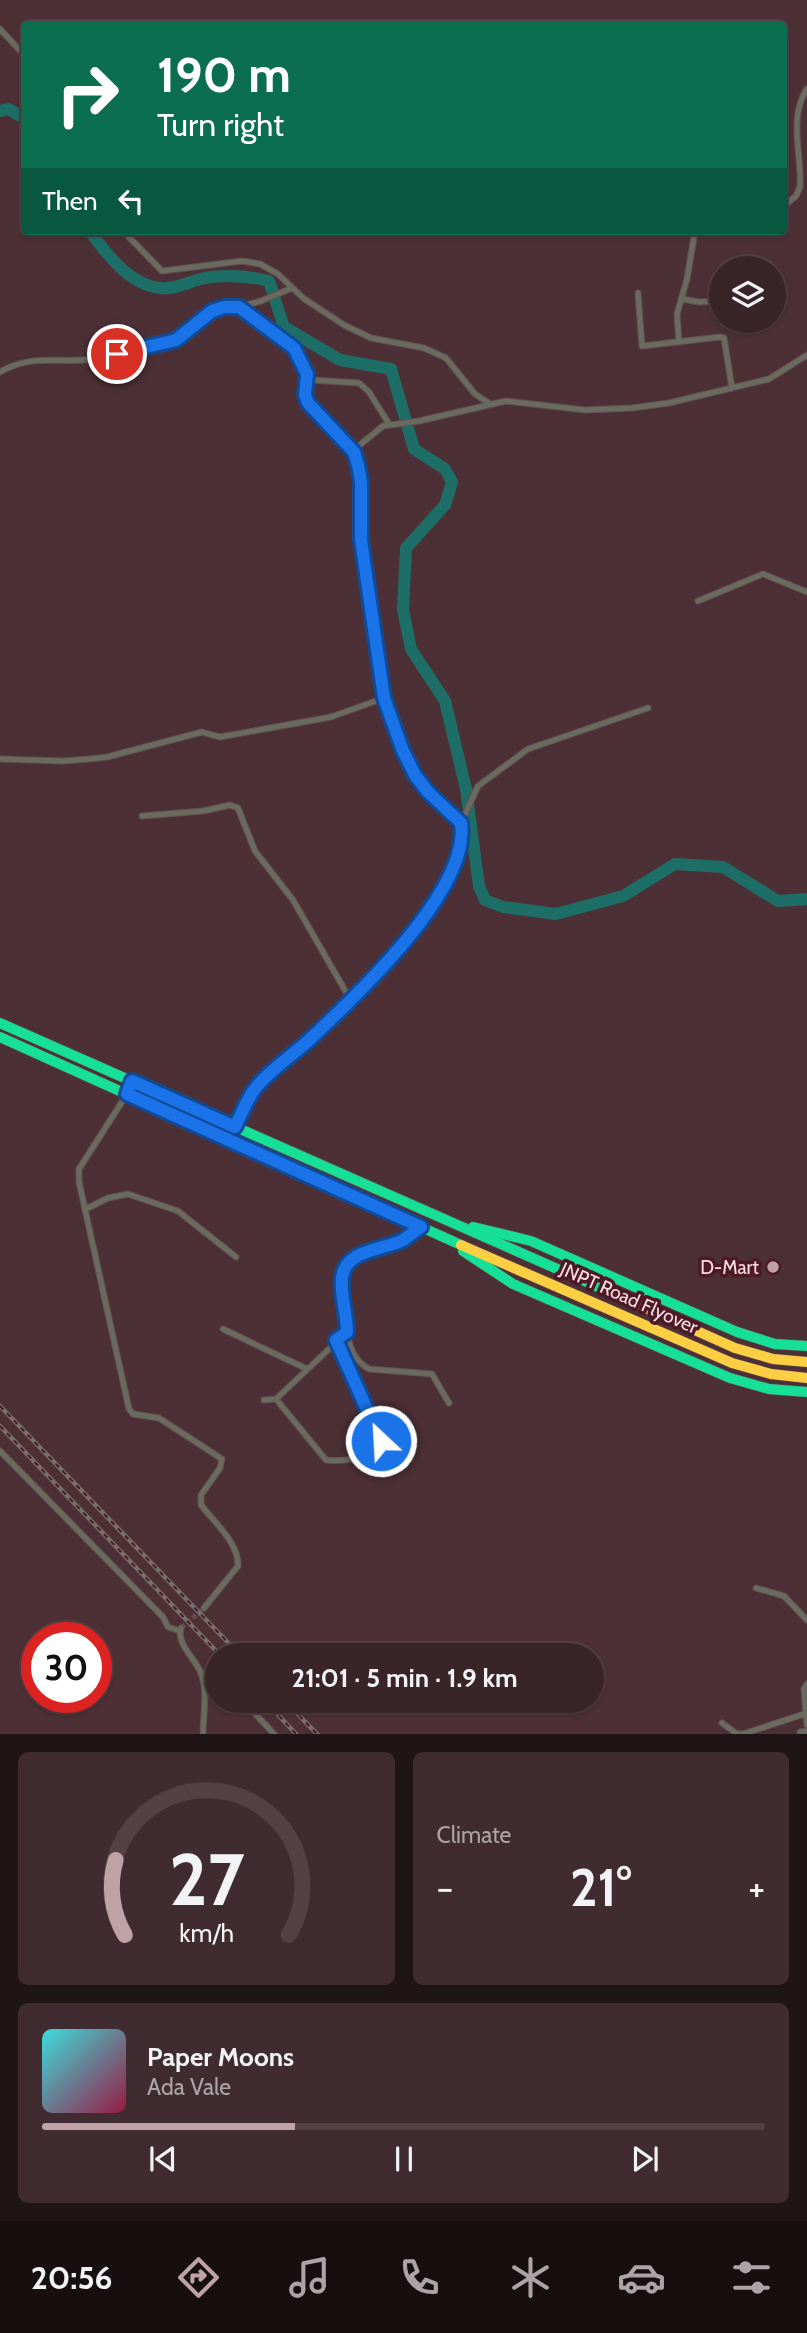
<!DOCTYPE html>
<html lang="en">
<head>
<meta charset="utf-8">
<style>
  body { margin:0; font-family:Cabin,sans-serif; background:#402c30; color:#f1f3f6; height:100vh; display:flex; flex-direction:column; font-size:26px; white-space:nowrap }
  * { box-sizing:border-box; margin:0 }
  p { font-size:23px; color:#aba4a8 }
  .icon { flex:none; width:38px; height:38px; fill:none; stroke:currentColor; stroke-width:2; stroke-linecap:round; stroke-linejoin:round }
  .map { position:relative; height:1734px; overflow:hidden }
  .side { display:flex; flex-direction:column; gap:18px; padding:18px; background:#1f1416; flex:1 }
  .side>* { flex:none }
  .top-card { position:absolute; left:21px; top:21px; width:766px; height:214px; border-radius:7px; box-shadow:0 2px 5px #0004,0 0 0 2px #534145; background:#0b6e4f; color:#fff; overflow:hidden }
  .fabs { position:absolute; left:709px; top:256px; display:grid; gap:14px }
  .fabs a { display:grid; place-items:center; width:77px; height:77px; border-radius:50%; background:#392428; box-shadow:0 2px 5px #0004,0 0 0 2px #534145; font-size:35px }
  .speed { position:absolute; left:21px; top:1622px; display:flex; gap:14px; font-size:35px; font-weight:700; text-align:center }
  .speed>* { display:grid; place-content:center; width:91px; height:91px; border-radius:50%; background:#392428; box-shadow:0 2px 5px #0004,0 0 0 2px #534145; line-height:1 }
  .speed .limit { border:10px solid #d22; background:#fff; color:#111 }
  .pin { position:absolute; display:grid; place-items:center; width:60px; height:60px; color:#fff; margin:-30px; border:4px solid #fff; border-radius:50%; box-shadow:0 2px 7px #0007 }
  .me { position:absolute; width:77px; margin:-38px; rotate:335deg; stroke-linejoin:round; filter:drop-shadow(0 0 5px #0008) }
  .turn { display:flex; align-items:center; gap:24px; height:147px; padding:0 21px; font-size:32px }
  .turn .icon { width:91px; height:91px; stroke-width:2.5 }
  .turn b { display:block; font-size:49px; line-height:60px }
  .then { display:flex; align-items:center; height:66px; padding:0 21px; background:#0003; gap:14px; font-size:26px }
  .big { font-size:52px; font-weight:700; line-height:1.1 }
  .side .widget { flex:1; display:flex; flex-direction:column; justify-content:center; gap:10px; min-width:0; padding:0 24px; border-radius:10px; background:#402c30 }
  .side .dial { align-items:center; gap:0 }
  .dial svg { height:182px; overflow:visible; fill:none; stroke:#534145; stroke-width:7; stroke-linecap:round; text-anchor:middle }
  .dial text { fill:#f1f3f6; stroke:none }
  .song { display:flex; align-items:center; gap:21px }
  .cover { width:84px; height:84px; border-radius:10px; background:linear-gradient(135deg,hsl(180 70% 55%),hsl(340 70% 35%)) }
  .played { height:7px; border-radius:4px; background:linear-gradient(90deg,#bea2a6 35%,#534145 35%) }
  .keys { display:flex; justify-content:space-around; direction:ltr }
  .heat { display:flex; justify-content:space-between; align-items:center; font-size:38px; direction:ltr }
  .side .tiles { flex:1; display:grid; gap:18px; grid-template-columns:1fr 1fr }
  .widget:last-child { grid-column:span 2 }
  .trip { position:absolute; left:205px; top:1643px; width:399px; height:70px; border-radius:35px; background:#392428; box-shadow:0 2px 5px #0004,0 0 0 2px #534145; font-weight:700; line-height:70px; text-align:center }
  .tab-bar { display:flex; height:112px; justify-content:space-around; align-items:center; background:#170e10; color:#aba4a8 }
  .tab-bar .icon { width:49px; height:49px }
  .tab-bar .active { color:#bea2a6 }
  .tab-bar b { font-size:32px; color:#f1f3f6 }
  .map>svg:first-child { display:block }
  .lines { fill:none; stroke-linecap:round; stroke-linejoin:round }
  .river { stroke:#1e6e68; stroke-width:12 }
  .street-tunnel { stroke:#664a50; stroke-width:5; stroke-dasharray:5 2.5; stroke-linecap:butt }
  .street-casing { stroke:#654f53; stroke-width:7 }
  .fast-casing { stroke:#654f53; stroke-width:11 }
  .slow-casing { stroke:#654f53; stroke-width:11 }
  .street { stroke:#696b5f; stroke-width:5 }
  .fast { stroke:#16e098; stroke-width:10 }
  .slow { stroke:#ffcf43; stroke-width:10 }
  .rail-casing { stroke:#76706b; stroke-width:4.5 }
  .rail { stroke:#4d1926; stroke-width:2; stroke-dasharray:5; stroke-linecap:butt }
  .route-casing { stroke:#114b97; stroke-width:18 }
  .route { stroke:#1a73e8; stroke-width:12 }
  .poi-dot { fill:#bea2a6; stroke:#4d1926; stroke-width:2.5 }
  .labels { text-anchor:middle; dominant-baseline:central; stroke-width:7; stroke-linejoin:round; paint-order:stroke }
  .poi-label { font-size:19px; fill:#fbdfe3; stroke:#4d1926; text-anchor:end }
  .street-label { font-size:19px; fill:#fbdfe3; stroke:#4d1926 }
</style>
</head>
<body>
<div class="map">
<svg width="807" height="1735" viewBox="0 0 807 1735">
  <rect width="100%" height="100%" fill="#4c3036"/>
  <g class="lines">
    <g class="river">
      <polyline points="0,111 8,109 24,118"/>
      <path d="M90 231C106 254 131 286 161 288 174 290 191 281 204 278 226 274 248 276 269 281L284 327 340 360 391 369 414 449 445 469 452 482 445 505 406 548 403 610 411 649 445 701 466 789 479 886 485 900 503 907 556 914 623 896 675 864 723 867 778 901 807 899"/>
    </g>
    <polyline class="street-tunnel" points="181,1628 204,1608"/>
    <g class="street-casing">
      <g id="street">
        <polyline points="0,29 24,55"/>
        <path d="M784 206 796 196 800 187C802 155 788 117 807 89"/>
        <polyline points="123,231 162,271 242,261 260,264 278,274 303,298 344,325 371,338 424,348 446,358 475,394 490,404"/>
        <polyline points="638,293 642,346 720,337 724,338 732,388"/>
        <polyline points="682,299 699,302 721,301"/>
        <polyline points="239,307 261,301 292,288"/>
        <polyline points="679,342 677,314 687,279 695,231"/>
        <path d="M0 372C33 353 60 364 94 359 117 356 141 351 163 345 189 337 209 300 238 307 245 308 287 341 294 348 303 358 303 372 313 380L359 383 369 392 389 424"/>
        <polyline points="307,374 305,395 308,403 354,452"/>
        <polyline points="698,601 763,574 807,592"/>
        <polyline points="0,759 63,761 89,759 107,757 202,732 220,737 331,717 384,698"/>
        <polyline points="142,816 203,811 230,805 238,808 255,851 293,900 350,999"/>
        <polyline points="461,823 478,786 528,749 648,708"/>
        <path d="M132 1081 127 1094 79 1169V1182L129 1409 133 1414 159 1418 222 1459 220 1468 201 1495V1505C214 1522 239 1543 238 1566L204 1608"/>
        <path d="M235 1127C242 1113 248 1096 258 1085 273 1069 291 1056 307 1042 354 999 471 890 461 823L428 791 415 775 403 751 384 698 361 540V482L354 455 356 448 383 426 419 421 506 401 585 410 632 408 669 403 769 379 807 355"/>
        <polyline points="86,1209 108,1198 128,1194 178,1211 236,1257"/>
        <path d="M421 1227C415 1231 409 1237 403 1240 384 1250 344 1249 341 1279 340 1293 347 1308 347 1322 347 1340 352 1360 369 1369L432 1374 449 1403"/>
        <polyline points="223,1329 307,1369"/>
        <path d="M276 1399 326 1460C344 1462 378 1458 381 1436L336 1341"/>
        <polyline points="264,1400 276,1399 347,1332"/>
        <polyline points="0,1451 163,1617 168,1627 180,1631"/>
        <polyline points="756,1588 784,1596 807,1620"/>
        <path d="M181 1628C176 1644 195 1658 201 1673 208 1692 203 1715 203 1735"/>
        <polyline points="201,1673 217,1680"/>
        <polyline points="807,1684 804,1689 807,1725"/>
        <polyline points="243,1701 275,1735"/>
        <polyline points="722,1723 737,1734 743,1734 807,1713"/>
        <polyline points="801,1735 800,1732 807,1731"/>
      </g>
    </g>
    <g class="fast-casing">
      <g id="fast">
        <polyline points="0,1023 623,1298"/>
        <polyline points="0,1037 461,1245"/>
        <polyline points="473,1227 531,1241 737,1332 775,1344 807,1346"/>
        <polyline points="463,1251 513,1284 730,1378 769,1389 807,1392"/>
      </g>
    </g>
    <g class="slow-casing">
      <g id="slow">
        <polyline points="461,1245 732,1363 771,1374 807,1378"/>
        <polyline points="623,1298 735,1348 773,1359 807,1362"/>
      </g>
    </g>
    <use href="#street" class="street"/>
    <use href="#fast" class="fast"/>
    <use href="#slow" class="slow"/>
    <g class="rail-casing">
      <g id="rail">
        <polyline points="0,1406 241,1656"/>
        <polyline points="0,1426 221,1656"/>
        <polyline points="265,1701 297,1735"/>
        <polyline points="285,1701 318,1735"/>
      </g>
    </g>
    <use href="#rail" class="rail"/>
  </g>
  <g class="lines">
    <g class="route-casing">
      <path id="route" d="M117 354 176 340 212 311 224 307H239L294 348 307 374 305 395 308 403 354 452 358 465 361 482V540L384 698 403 751 415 775 428 792 461 823C471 890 353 999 307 1042 291 1056 272 1069 258 1085 248 1096 242 1113 235 1127L132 1081 127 1094 421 1227C415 1231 409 1236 403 1240 384 1250 345 1249 342 1278 340 1295 347 1314 347 1332L336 1340 381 1441"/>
    </g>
    <use href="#route" class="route"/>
  </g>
  <circle class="poi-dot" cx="773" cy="1267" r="7"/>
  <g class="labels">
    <g class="poi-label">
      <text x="759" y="1267">D-Mart</text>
    </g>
    <g class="street-label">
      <text transform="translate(629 1298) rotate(24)">JNPT Road Flyover</text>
    </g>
  </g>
</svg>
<div class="fabs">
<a><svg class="icon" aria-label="layers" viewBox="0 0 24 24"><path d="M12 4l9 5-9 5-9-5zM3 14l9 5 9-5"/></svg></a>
</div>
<div class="speed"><div class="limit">30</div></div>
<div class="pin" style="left:117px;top:354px;background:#d93025"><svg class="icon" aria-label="arrive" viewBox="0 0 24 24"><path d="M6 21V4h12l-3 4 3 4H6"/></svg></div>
<svg class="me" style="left:381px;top:1441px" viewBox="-20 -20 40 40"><circle r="17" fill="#1a73e8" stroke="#fff" stroke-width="3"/><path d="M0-11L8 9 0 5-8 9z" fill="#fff"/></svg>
<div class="trip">21:01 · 5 min · 1.9 km</div>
<div class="top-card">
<div class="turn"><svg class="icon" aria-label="right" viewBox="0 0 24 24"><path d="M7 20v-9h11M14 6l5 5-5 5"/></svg><div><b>190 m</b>Turn right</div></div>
<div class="then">Then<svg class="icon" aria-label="left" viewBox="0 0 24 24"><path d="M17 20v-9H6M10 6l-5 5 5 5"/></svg></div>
</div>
</div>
<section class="side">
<div class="tiles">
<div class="widget dial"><svg viewBox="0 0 100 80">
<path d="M14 69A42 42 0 1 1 86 69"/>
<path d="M14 69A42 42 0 0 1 10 36" stroke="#bea2a6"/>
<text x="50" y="56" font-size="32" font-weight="700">27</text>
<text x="50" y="72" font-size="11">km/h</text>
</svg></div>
<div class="widget"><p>Climate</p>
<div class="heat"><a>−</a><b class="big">21°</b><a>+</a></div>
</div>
<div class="widget">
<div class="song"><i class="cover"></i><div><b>Paper Moons</b><p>Ada Vale</p></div></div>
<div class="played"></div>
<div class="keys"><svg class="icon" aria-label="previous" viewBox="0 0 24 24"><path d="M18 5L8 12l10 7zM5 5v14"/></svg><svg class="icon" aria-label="pause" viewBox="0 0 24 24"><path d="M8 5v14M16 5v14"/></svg><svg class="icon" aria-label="next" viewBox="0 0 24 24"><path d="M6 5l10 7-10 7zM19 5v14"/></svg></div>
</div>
</div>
</section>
<nav class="tab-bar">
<b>20:56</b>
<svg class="icon active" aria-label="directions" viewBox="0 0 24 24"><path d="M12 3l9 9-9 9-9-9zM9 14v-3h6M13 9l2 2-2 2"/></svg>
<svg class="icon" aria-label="music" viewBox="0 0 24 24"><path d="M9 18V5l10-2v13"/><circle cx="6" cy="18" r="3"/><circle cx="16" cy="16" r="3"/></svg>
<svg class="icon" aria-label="phone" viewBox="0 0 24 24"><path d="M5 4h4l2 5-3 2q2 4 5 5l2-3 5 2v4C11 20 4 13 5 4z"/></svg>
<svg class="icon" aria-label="climate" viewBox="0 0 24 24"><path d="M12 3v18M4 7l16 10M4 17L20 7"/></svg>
<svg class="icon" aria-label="car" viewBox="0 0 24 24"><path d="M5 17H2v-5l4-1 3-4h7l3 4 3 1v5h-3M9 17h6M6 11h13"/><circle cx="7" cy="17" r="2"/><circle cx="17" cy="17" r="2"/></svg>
<svg class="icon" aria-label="filters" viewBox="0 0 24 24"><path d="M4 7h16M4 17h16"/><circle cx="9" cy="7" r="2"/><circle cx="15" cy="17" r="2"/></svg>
</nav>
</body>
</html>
